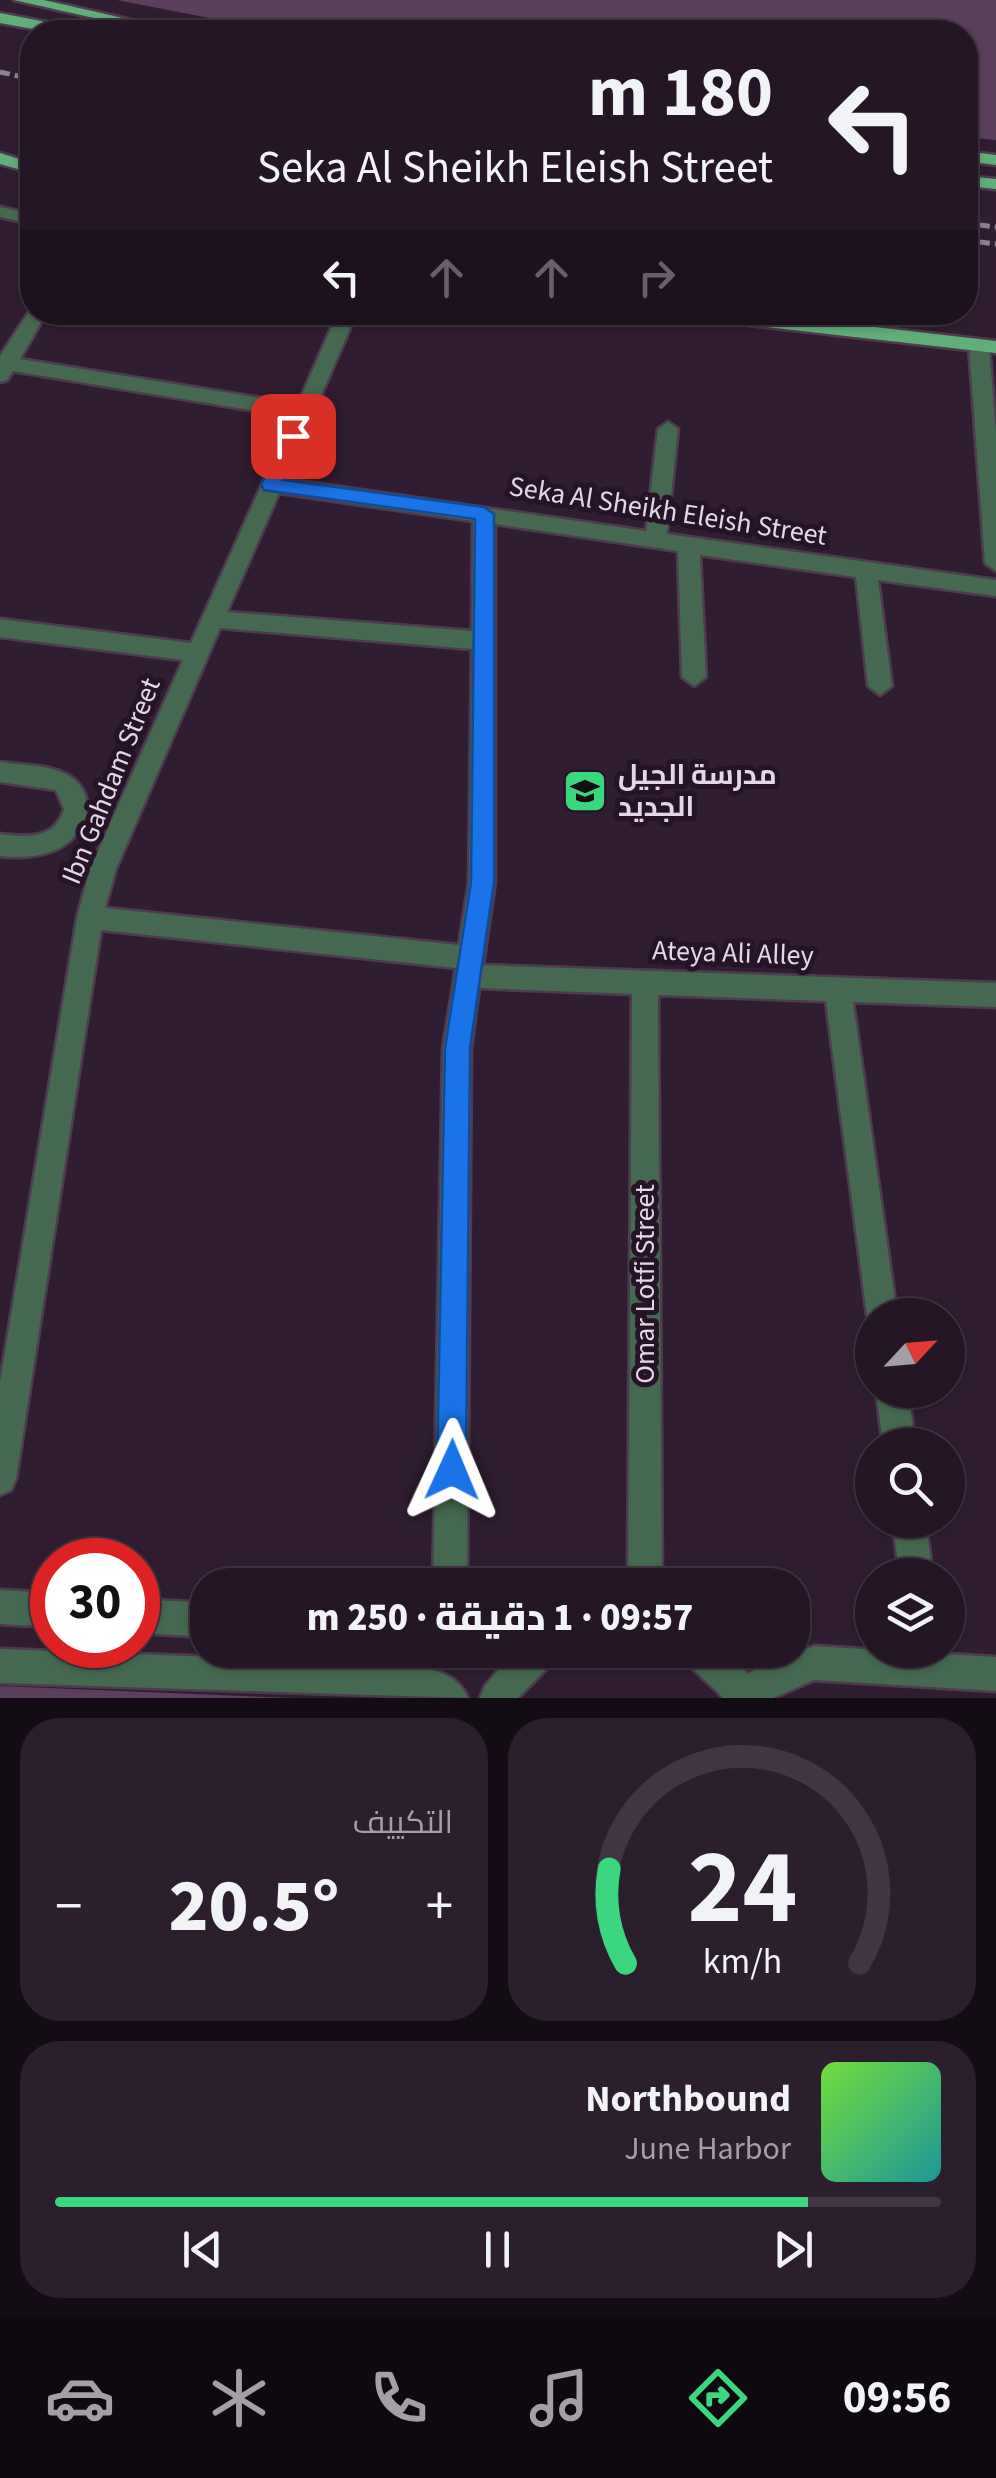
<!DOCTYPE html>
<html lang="ar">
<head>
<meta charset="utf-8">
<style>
  body { margin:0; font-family:"Source Sans 3",Cairo,sans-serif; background:#2c1f2d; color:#f1f3f6; direction:rtl; height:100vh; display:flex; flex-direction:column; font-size:38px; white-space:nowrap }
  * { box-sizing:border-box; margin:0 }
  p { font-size:32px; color:#a39fa7 }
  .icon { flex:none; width:55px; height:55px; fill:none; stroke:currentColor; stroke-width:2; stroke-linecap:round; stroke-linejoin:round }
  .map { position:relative; height:1698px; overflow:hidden; direction:ltr }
  .details { display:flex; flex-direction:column; gap:20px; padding:20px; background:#140c14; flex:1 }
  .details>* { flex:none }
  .guide { position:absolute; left:20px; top:20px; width:958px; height:305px; border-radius:40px; box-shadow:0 2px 8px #0004,0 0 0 2px #413542; direction:rtl; background:#241625; color:#f1f3f6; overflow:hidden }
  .needle { width:65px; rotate:64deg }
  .buttons { position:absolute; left:855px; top:1298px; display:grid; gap:20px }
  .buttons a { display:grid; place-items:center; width:110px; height:110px; border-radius:50%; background:#241625; box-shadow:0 2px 8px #0004,0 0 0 2px #413542; font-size:50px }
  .speed { position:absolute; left:30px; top:1538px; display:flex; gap:20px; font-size:50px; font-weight:700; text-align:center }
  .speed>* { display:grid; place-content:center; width:130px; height:130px; border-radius:50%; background:#241625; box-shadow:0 2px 8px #0004,0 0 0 2px #413542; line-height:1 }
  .speed .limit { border:15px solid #d22; background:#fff; color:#111 }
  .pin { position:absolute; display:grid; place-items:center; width:85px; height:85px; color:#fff; margin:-42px; border-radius:20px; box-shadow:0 5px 15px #0006 }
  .me { position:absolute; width:110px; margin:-55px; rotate:1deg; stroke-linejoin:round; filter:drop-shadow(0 0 8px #0008) }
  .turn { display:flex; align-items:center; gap:35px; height:210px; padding:0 40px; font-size:45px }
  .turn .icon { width:130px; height:130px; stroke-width:2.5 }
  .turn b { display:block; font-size:70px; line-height:85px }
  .lanes { display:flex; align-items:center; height:95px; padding:0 40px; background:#0003; justify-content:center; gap:50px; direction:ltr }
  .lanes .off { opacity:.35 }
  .big { font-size:75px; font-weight:800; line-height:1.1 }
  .details .tile { flex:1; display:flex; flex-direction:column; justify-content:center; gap:15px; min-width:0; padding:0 35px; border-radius:40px; background:#2c1f2d }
  .details .dial { align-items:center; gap:0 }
  .dial svg { height:260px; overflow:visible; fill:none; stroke:#413542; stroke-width:7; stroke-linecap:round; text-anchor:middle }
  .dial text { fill:#f1f3f6; stroke:none }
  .song { display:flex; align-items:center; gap:30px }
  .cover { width:120px; height:120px; border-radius:15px; background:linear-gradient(135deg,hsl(100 70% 55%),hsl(180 70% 35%)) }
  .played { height:10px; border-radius:5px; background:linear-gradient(90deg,#3bd77e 85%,#413542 85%) }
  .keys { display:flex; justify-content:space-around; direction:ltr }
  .heat { display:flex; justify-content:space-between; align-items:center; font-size:55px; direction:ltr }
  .details .tiles { flex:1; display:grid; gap:20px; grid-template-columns:1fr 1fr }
  .tile:last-child { grid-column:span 2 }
  .trip { position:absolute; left:190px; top:1568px; width:620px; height:100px; border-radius:40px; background:#241625; box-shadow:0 2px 8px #0004,0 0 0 2px #413542; font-weight:800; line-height:100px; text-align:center; direction:rtl }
  .dock { display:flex; height:160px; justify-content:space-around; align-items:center; background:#0e090f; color:#a39fa7 }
  .dock .icon { width:70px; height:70px }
  .dock .current { color:#3bd77e }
  .dock b { font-size:45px; color:#f1f3f6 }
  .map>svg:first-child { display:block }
  .green { fill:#5c3e5d }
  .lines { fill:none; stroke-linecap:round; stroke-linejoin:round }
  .minor-casing { stroke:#4d3b4e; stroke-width:5 }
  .major-casing { stroke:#4d3b4e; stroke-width:5 }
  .minor { fill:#456950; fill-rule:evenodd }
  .major { fill:#60ae79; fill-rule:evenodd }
  .rail { stroke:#908091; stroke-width:5; stroke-dasharray:10 5; stroke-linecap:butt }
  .route { fill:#1a73e8; stroke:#114b97; stroke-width:2.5 }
  .labels { text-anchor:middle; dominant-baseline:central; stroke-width:10; stroke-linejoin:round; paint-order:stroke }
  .street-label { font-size:28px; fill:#e4d7e5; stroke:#261327 }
  .poi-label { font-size:28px; font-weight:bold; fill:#e4d7e5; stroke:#261327; text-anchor:start }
</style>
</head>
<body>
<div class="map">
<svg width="996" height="1698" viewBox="0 0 996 1698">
  <rect width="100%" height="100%" fill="#301d31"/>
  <g class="green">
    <polygon points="117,0 996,0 996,140 965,137 965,32 280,32"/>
    <polygon points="0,1686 293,1698 0,1698"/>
  </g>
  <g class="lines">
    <g class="minor-casing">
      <g id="minor">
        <polygon points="0,207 32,214 32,224 0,217"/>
        <path d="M32 307V312H47L20 359 298 404 338 312H357L285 479 646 531 658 429 668 422 678 429 667 534 996 580V596L878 580 892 686 880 695 868 686 856 577 700 555 706 677 694 686 682 677 678 551 495 524V882L483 965 996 983V1007L853 1002 897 1315H872V1326L867 1315 826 1001 658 995 662 1585H628L632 994 479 988 471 1048 467 1585H433L443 1048 456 968 101 930 16 1479 11 1490 0 1495V1382L77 918 90 869 183 660 0 637V619L191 643 292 417 13 371 7 380 0 382V356ZM279 493 473 521 472 631 227 612ZM220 628 472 649 469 882 459 945 105 908 116 869Z"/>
        <polygon points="979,340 989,346 996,433 996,571 985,563 969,346"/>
        <path d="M0 762C36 767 85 763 88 809 77 853 39 860 0 856V834C26 837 55 840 64 809L56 790 0 782Z"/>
        <polygon points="876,1390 908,1390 915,1445 883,1445"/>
        <polygon points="893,1520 925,1520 933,1575 899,1575"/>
        <polygon points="0,1590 52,1593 52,1627 0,1624"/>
        <polygon points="138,1599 208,1603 208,1637 138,1633"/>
        <path d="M814 1646 996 1657V1691L814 1680 773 1698H723C710 1682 687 1668 679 1650H727L748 1674 764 1664Z"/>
        <path d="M0 1649 405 1664C430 1669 457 1672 468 1698L0 1683Z"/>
        <polygon points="515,1650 558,1650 553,1662 518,1698 480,1698 485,1686"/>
      </g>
    </g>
    <g class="major-casing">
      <g id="major">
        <polygon points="14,0 44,0 184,32 156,32"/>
        <polygon points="0,13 72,27 80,32 50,32 0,23"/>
        <polygon points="965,151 996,155 996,165 965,161"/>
        <polygon points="0,153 32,163 32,173 0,164"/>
        <polygon points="965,176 996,179 996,189 965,186"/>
        <polygon points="677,312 745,312 996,341 996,353 686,318"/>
      </g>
    </g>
    <use href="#minor" class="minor"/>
    <use href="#major" class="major"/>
    <g class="rail">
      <polyline points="0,72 32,79"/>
      <polyline points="965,223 996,227"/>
      <polyline points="965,240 996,244"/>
    </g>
  </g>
  <polygon class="route" points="293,430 303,436 283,480 484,507 494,514 494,882 470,1048 466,1470 462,1480 452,1484 441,1480 437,1470 445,1048 471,882 475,519 264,490 261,485 284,436"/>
  <defs>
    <g id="school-square" transform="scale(2.25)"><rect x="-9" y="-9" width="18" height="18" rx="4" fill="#3bd77e" stroke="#261327"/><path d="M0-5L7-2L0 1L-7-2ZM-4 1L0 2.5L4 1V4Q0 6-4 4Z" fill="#111"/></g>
  </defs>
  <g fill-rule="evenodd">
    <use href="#school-square" x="585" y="791"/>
  </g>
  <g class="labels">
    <g class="street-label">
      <text transform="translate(668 511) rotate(9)">Seka Al Sheikh Eleish Street</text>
      <text transform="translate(111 781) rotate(-68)">Ibn Gahdam Street</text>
      <text transform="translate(733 953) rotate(2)">Ateya Ali Alley</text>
      <text transform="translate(645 1284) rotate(-90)">Omar Lotfi Street</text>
    </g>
    <g class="poi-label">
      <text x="618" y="775">مدرسة الجيل<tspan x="618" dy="32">الجديد</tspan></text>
    </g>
  </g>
</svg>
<div class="buttons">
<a><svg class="needle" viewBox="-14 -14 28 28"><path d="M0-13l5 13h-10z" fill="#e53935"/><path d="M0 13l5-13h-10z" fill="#a39fa7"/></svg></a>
<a><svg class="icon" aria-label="search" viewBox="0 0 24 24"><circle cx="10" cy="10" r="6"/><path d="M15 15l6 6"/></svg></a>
<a><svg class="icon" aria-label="layers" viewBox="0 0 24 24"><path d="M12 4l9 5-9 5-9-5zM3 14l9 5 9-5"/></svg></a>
</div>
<div class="speed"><div class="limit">30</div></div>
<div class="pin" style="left:293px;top:436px;background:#d93025"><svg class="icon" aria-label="arrive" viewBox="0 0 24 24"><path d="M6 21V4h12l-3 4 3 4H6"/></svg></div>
<svg class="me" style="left:452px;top:1470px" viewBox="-20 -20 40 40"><path d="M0-17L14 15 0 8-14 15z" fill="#1a73e8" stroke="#fff" stroke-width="4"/></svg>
<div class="trip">09:57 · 1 دقيقة · 250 m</div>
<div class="guide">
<div class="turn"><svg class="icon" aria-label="left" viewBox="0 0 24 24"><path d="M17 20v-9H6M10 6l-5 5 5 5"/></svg><div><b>180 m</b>Seka Al Sheikh Eleish Street</div></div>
<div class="lanes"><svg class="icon" aria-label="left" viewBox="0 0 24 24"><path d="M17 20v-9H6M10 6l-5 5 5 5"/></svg><svg class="icon off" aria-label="ahead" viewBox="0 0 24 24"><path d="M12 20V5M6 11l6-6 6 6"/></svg><svg class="icon off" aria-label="ahead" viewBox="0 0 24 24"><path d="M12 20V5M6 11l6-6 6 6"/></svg><svg class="icon off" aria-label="right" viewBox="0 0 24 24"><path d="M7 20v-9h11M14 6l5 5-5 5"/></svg></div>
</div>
</div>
<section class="details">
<div class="tiles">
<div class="tile dial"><svg viewBox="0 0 100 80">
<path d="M14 69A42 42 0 1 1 86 69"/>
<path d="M14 69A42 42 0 0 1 9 40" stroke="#3bd77e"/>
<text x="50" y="56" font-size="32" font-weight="700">24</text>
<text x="50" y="72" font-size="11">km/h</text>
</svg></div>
<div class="tile"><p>التكييف</p>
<div class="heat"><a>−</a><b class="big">20.5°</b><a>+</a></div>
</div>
<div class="tile">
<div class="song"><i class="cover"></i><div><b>Northbound</b><p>June Harbor</p></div></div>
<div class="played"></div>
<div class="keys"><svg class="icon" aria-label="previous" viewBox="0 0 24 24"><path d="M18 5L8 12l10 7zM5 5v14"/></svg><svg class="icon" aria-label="pause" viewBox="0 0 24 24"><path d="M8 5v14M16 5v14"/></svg><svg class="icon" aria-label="next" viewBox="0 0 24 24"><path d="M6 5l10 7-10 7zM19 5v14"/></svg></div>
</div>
</div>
</section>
<nav class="dock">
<b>09:56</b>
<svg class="icon current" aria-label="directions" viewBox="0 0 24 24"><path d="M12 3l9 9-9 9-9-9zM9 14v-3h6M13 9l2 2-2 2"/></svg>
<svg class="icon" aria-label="music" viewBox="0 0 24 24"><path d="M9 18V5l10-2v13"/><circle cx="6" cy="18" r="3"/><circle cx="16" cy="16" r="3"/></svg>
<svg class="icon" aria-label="phone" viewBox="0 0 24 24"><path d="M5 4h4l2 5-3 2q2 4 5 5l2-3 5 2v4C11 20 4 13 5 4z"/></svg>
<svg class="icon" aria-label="climate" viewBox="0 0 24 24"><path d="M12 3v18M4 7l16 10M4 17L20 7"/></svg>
<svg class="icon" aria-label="car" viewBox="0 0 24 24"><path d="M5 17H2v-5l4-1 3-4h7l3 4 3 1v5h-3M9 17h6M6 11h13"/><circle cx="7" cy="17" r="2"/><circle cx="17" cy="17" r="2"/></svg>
</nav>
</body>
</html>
